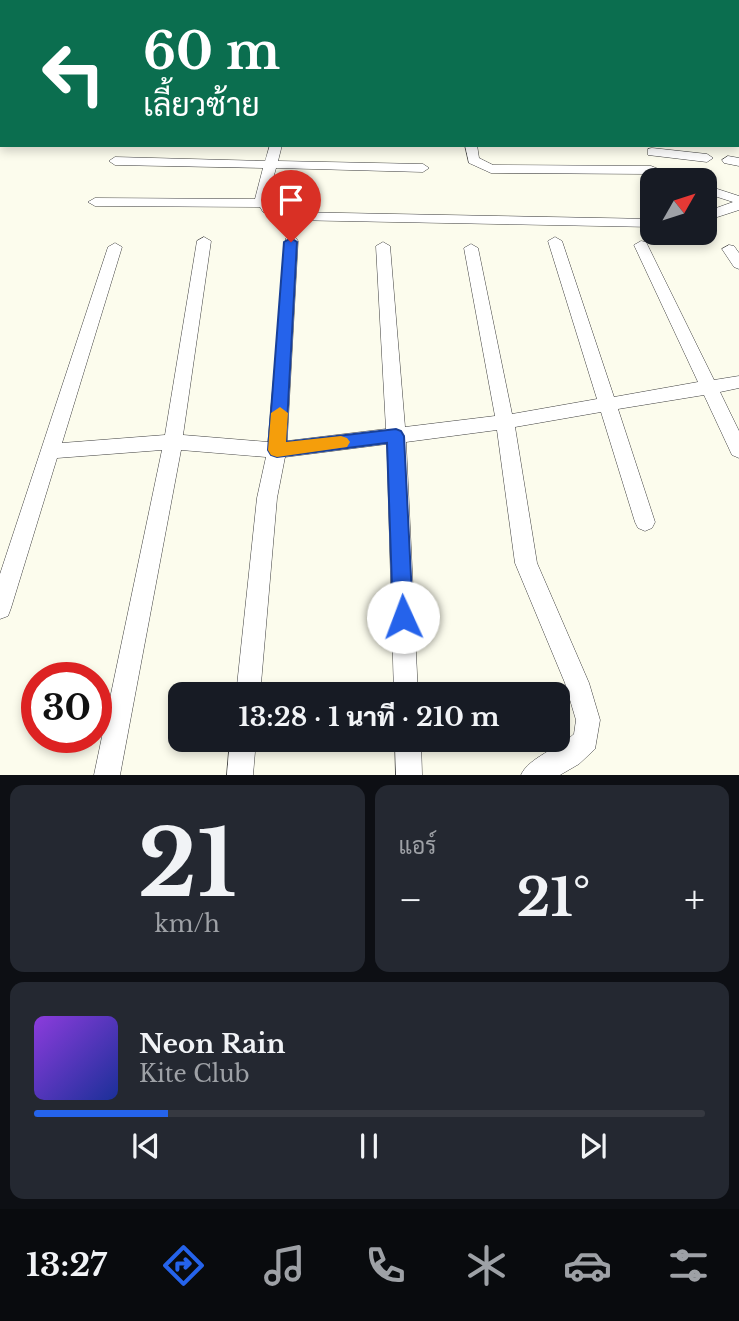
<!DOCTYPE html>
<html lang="th">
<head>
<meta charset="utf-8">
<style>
  body { margin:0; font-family:"Libre Baskerville",Sarabun,serif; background:#242831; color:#f1f3f6; height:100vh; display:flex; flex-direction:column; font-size:26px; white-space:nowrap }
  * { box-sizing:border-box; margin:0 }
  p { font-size:23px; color:#9ea1a6 }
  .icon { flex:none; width:38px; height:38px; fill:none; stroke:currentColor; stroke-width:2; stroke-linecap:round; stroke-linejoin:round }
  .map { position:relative; height:775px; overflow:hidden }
  .drawer { display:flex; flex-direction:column; gap:10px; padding:10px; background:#0d0f14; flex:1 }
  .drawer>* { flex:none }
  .guide { position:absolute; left:0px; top:0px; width:740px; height:147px; box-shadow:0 4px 10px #0003; background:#0b6e4f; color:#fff; overflow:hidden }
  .needle { width:46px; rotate:51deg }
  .controls { position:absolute; left:640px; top:168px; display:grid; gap:14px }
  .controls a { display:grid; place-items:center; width:77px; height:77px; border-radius:14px; background:#171b24; box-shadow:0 4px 10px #0003; font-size:35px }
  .speed { position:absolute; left:21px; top:662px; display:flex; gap:14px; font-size:35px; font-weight:700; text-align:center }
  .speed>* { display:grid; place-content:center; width:91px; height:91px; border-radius:50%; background:#171b24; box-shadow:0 4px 10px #0003; line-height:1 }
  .speed .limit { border:10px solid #d22; background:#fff; color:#111 }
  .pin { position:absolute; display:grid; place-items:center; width:60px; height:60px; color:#fff; margin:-72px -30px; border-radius:50% 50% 50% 0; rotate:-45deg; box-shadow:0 0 7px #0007 }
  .pin .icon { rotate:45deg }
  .me { position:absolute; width:77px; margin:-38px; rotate:358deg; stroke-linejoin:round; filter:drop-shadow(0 0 5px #0008) }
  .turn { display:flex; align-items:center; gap:24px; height:147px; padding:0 28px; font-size:32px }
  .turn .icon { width:91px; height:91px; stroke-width:2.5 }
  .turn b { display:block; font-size:49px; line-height:60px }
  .big { font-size:52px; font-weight:800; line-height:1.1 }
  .drawer .tile { flex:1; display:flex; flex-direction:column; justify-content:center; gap:10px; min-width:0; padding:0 24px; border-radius:14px; background:#242831 }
  .drawer .dial { align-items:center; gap:0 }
  .dial b { font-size:91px; line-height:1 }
  .song { display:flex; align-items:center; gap:21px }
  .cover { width:84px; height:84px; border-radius:10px; background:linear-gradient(135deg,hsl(270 70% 55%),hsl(230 70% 35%)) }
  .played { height:7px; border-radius:4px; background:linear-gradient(90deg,#2563eb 20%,#363941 20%) }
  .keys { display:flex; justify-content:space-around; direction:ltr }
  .heat { display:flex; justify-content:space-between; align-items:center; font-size:38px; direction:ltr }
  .drawer .tiles { flex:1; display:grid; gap:10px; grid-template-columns:1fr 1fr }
  .tile:last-child { grid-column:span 2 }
  .trip { position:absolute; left:168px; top:682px; width:402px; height:70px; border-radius:14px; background:#171b24; box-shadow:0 4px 10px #0003; font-weight:800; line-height:70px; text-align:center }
  .menu { display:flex; height:112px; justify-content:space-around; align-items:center; background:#090b0e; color:#9ea1a6 }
  .menu .icon { width:49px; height:49px }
  .menu .active { color:#2563eb }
  .menu b { font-size:32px; color:#f1f3f6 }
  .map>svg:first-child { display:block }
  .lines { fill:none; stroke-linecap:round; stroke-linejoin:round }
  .street-casing { stroke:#3f3f3f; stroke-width:1 }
  .street { fill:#fff; fill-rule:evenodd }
  .route { fill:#2563eb; stroke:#184099; stroke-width:2 }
  .slow { fill:#f59e0b }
</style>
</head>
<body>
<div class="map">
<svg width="739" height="775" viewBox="0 0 739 775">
  <rect width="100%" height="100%" fill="#fcfced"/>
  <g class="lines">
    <g class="street-casing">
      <g id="street">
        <polygon points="55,0 86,0 86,1 56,2"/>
        <polygon points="186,0 194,0 185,2"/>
        <rect x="309" y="0" width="8" height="2"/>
        <rect x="403" y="0" width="8" height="2"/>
        <rect x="450" y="0" width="8" height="2"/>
        <rect x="499" y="0" width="8" height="2"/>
        <rect x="614" y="0" width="8" height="2"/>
        <rect x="639" y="0" width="8" height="2"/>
        <polygon points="710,0 729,0 730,2 711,2"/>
        <rect x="0" y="2" width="2" height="6"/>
        <rect x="738" y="22" width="1" height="6"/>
        <rect x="738" y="44" width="1" height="6"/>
        <rect x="738" y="69" width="1" height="6"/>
        <rect x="738" y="95" width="1" height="6"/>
        <rect x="738" y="125" width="1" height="8"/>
        <polygon points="270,145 282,145 278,161 423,164 429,168 423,172 276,168 268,197 273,206 290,212 653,219 653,227 289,220 263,212 260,207 95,206 88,202 95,198 255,199 263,168 115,165 109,161 115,157 265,161"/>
        <polygon points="465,145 477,145 479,158 493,165 651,166 686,180 668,180 650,174 491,173 469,163"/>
        <polygon points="652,148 707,154 713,158 707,162 648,155 648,149"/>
        <polygon points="728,156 739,158 739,166 724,163 722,160"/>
        <polygon points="705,185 739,196 739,210 705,221 705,212 733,202 705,193"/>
        <path d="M204 237 211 241 183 435 268 442 286 238H296L298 241 287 441 386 429 376 246 383 242 390 246 405 427 495 416 464 248 471 244 478 248 512 414 597 399 548 241 555 237 562 241 614 397 698 382 634 245 641 241 646 242 714 380 739 376V388L720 392 739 431V458L732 455 704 395 618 409 655 522 652 528 645 531 638 528 635 522 601 412 515 427 537 563 589 683 600 720 595 749 579 764 560 775H521C528 758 559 748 574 734L576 720 565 683 515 563 497 430 406 442 418 695H394L387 444 285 457 277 498 260 695H236L257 498 266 457 181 450 120 775H94L162 450 57 458 11 608 8 616 0 619V574L108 247 115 243 122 247 62 443 165 435 197 241Z"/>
        <polygon points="729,245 734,246 739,253 739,269 734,267 722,249"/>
        <polygon points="230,740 256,740 253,775 227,775"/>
        <polygon points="395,740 421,740 422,775 396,775"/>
      </g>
    </g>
    <use href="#street" class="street"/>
  </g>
  <polygon class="route" points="291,238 297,242 286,442 396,429 401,431 404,436 413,617 410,624 403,627 396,624 393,617 387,443 277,457 271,455 268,450 284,242"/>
  <polygon class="slow" points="280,407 288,413 286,442 341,436 347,438 350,442 347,447 277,457 271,455 268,450 271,413"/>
</svg>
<div class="controls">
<a><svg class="needle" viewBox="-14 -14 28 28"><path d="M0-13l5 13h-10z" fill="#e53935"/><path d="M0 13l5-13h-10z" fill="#9ea1a6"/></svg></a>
</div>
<div class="speed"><div class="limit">30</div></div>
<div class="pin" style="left:291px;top:242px;background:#d93025"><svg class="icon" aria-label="arrive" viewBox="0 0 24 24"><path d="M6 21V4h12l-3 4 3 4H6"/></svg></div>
<svg class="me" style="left:403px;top:617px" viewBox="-20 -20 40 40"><circle r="19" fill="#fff"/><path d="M0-13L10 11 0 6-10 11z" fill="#2563eb"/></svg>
<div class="trip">13:28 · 1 นาที · 210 m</div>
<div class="guide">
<div class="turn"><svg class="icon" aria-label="left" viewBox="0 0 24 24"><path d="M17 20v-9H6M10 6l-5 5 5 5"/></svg><div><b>60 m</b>เลี้ยวซ้าย</div></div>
</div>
</div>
<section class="drawer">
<div class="tiles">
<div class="tile dial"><b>21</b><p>km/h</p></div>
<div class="tile"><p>แอร์</p>
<div class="heat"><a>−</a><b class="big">21°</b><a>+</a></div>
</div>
<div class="tile">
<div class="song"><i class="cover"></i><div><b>Neon Rain</b><p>Kite Club</p></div></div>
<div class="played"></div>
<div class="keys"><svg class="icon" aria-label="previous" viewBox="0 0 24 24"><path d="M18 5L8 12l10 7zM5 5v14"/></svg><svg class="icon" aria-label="pause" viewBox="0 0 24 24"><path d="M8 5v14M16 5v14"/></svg><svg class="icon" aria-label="next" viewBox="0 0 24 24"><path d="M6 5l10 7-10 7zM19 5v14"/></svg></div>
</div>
</div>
</section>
<nav class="menu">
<b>13:27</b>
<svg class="icon active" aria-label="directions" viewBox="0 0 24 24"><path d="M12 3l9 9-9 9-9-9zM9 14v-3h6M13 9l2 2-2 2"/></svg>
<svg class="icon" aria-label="music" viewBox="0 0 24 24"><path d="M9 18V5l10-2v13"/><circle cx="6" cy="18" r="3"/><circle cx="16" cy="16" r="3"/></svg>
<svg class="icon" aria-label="phone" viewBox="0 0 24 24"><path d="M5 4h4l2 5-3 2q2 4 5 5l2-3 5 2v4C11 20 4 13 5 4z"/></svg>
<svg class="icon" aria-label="climate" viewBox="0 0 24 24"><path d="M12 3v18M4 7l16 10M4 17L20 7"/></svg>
<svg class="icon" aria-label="car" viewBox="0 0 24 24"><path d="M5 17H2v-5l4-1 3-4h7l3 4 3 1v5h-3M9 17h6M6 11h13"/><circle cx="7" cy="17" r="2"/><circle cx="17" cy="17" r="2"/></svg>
<svg class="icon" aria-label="filters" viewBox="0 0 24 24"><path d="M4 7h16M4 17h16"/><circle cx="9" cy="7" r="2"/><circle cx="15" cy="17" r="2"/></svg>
</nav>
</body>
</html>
